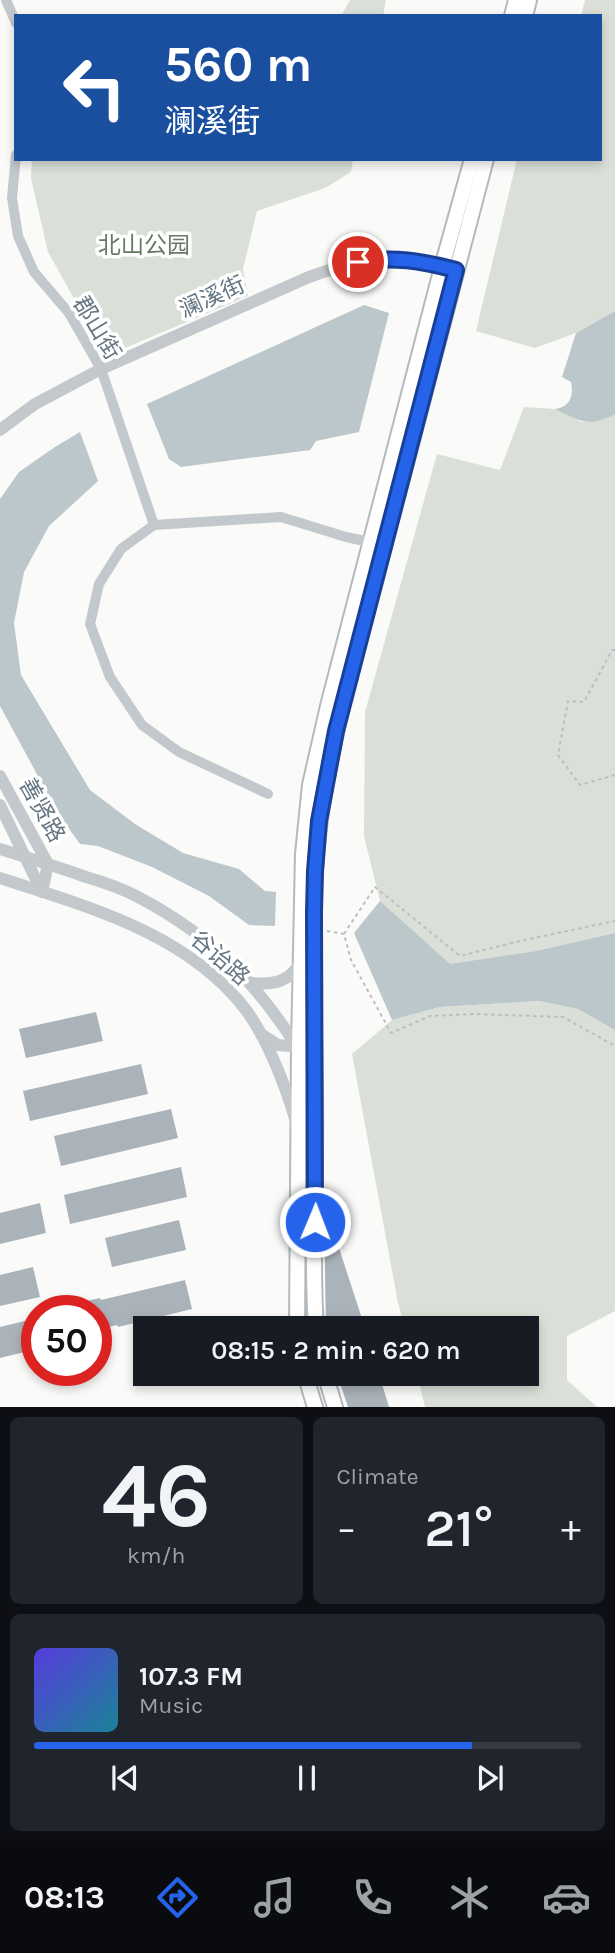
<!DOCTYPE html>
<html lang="en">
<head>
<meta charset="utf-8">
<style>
  body { margin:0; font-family:Karla,"Noto Sans SC",sans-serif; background:#20242c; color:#f1f3f6; height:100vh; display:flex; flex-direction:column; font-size:26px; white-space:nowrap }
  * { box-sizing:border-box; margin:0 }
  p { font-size:23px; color:#9ea1a6 }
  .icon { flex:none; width:38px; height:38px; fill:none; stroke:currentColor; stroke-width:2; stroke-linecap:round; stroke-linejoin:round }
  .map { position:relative; height:1407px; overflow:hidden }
  .drawer { display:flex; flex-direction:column; gap:10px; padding:10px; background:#0d0f14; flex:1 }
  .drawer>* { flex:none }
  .hud { position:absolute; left:14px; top:14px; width:588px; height:147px; border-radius:0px; box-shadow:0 4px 10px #0003; background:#1a4fa0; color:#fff; overflow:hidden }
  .speed { position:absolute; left:21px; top:1295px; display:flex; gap:14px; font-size:35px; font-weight:700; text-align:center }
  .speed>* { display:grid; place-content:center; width:91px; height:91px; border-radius:50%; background:#171b24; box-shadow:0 4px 10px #0003; line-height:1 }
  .speed .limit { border:10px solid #d22; background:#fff; color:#111 }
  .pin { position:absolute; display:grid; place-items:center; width:60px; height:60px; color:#fff; margin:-30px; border:4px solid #fff; border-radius:50%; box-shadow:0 2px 7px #0007 }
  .me { position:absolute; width:77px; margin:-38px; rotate:1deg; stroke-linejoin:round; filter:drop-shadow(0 0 5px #0008) }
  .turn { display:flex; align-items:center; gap:24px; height:147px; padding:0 35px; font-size:32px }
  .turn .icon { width:91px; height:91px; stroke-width:2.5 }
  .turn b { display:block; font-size:49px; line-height:60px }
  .big { font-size:52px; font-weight:600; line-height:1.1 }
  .drawer .tile { flex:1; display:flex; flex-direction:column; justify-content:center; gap:10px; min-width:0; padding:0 24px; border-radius:10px; background:#20242c }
  .drawer .dial { align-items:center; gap:0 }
  .dial b { font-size:91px; line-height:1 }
  .song { display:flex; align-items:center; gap:21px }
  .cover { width:84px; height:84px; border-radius:10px; background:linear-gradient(135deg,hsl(250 70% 55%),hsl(190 70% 35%)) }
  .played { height:7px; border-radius:4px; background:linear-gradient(90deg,#2563eb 80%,#363941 80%) }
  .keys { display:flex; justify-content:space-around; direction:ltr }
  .heat { display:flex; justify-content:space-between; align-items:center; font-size:38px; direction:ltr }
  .drawer .tiles { flex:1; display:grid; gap:10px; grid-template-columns:1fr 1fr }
  .tile:last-child { grid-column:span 2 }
  .trip { position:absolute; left:133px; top:1316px; width:406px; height:70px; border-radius:0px; background:#171b24; box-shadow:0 4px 10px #0003; font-weight:600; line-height:70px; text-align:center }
  .tabs { display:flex; height:112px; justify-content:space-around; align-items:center; background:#090b0e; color:#9ea1a6 }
  .tabs .icon { width:49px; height:49px }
  .tabs .selected { color:#2563eb }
  .tabs b { font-size:32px; color:#f1f3f6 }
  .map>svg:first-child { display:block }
  .green { fill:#dadfd7 }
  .water { fill:#bbc7cb }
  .building { fill:#aab3b9 }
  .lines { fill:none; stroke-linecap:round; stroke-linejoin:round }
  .secondary-casing { stroke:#b3babf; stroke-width:18 }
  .path { stroke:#bbbfc2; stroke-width:2; stroke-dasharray:3.5 3.5; stroke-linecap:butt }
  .minor { stroke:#c3c8cc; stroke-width:10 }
  .tertiary { stroke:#c3c8cc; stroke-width:12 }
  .secondary { stroke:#fff; stroke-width:14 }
  .route-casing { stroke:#184099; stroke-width:18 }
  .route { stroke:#2563eb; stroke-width:12 }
  .labels { text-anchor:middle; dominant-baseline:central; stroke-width:7; stroke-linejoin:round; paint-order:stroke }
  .park-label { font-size:23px; fill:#687a64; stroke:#fff }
  .street-label { font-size:23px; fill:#657683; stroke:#fff }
</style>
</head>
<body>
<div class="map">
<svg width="615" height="1407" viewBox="0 0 615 1407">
  <rect width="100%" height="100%" fill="#fafaf8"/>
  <g class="green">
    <polygon points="350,0 386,0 383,16 341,16"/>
    <polygon points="585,0 615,0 615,311 576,333 535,348 476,331 517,159 600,159 600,16 581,16"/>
    <polygon points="32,159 353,159 351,172 325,188 257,211 243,269 248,296 106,356 48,252 31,178"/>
    <polygon points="524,407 555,409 581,422 605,419 615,414 615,933 536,951 450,965 380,901 364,836 365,712 437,454 500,470"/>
    <polygon points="539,1001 578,1009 615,1030 615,1311 567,1336 567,1380 597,1407 425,1407 417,1374 527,1374 527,1328 405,1328 398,1303 352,1054 392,1020 440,1007"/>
  </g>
  <g class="water">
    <polygon points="364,305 389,313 359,432 316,441 310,450 181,467 169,459 147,404"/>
    <path d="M615 311V414C590 428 578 421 555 409 570 407 574 396 571 382L562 377 576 333Z"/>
    <polygon points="80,432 98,481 49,526 24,572 14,623 21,675 90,790 135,824 183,853 239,869 265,891 276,892 275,926 249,925 209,896 152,867 98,846 80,844 58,813 0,706 0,499 19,472 55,447"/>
    <polygon points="380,901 450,964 536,951 615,933 615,1030 578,1009 539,1001 440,1007 392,1020 354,933"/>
  </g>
  <g class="building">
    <polygon points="96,1012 103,1041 26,1058 19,1029"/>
    <polygon points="141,1064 148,1094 30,1121 23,1091"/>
    <polygon points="171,1109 178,1138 61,1166 54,1136"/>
    <polygon points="181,1167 187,1197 70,1224 64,1195"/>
    <polygon points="40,1203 46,1233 0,1244 0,1213"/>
    <polygon points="328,1214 365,1328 326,1328 324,1215"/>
    <polygon points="179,1220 186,1250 112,1267 105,1238"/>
    <polygon points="33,1267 40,1297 0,1306 0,1275"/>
    <polygon points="185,1280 192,1309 118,1327 117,1325 96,1330 96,1311 60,1311 60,1307 100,1298 101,1300"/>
    <polygon points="37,1318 37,1349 0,1358 0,1327"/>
    <polygon points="337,1374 379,1374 389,1407 348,1407"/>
  </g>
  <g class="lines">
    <g class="secondary-casing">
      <g id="secondary">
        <polyline points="512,16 516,0"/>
        <polyline points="525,16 529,0"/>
        <polyline points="297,1328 299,1048 303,854 310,785 328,706 442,267 472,159"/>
        <path d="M316 1328C311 1256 316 1183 315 1111 315 1023 309 934 317 846 321 800 331 755 341 710L486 159"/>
        <polyline points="305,1374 315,1407"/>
        <polyline points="325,1374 335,1407"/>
      </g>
    </g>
    <g class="path">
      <polyline points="615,650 612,650 584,702 568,701 558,755 580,785 615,775"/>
      <polyline points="327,931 344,934 351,960 391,1033 430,1016 475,1014 563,1017 615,1046"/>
      <polyline points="344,934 375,887 460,956 524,940 615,921"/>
    </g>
    <g class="minor">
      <polyline points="6,0 16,23"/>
      <polyline points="16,155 12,198 18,236 34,272 69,313 101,369 154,525"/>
      <polyline points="268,794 179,752 142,725 110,677 90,624 99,584 121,549 154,525 281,517 346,537 374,543"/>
    </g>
    <g class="tertiary">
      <path d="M0 430 35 404 101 369 309 277C370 255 393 254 456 270"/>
      <polyline points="0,776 48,864 42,892"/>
      <polyline points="0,805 42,892"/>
      <path d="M0 849C29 858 58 867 86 877 103 882 121 888 136 896 222 940 265 994 315 1074"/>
      <path d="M0 878C88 907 187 933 246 1010 268 1040 286 1087 296 1122"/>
      <path d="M252 983C274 985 290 982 301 961"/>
      <polyline points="261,1034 278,1045 302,1047"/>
    </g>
    <use href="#secondary" class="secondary"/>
  </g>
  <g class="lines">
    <g class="route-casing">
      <path id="route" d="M315 1222 314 912 315 871 319 821 336 731 456 270C421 261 394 256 358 262"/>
    </g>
    <use href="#route" class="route"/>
  </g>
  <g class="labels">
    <g class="park-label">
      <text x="144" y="245">北山公园</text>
    </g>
    <g class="street-label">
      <text transform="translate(212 297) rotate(-24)">澜溪街</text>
      <text transform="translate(97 328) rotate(59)">郡山街</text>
      <text transform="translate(42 810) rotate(61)">善贤路</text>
      <text transform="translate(220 958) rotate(41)">谷诒路</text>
    </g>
  </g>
</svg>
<div class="speed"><div class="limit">50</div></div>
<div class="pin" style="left:358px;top:262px;background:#d93025"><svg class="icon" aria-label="arrive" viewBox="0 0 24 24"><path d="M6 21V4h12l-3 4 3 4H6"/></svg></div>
<svg class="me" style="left:315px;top:1222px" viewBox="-20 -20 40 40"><circle r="17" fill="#2563eb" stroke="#fff" stroke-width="3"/><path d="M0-11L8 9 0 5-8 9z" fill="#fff"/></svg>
<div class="trip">08:15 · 2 min · 620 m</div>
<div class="hud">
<div class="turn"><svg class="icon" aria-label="left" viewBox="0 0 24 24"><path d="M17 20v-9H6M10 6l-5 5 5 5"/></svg><div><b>560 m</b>澜溪街</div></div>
</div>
</div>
<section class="drawer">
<div class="tiles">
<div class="tile dial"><b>46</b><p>km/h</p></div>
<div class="tile"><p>Climate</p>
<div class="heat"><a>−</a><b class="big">21°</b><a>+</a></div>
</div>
<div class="tile">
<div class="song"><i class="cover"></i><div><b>107.3 FM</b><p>Music</p></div></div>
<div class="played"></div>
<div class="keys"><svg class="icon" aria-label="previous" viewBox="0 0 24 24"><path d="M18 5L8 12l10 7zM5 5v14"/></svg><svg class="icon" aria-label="pause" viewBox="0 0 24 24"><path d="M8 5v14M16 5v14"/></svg><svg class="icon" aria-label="next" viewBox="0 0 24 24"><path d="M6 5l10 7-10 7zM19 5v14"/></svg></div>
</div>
</div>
</section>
<nav class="tabs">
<b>08:13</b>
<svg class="icon selected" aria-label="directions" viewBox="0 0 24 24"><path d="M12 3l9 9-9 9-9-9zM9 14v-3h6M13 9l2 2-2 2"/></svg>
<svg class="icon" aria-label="music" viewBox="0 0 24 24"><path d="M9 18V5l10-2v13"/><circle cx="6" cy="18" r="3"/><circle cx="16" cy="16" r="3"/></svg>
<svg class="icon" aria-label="phone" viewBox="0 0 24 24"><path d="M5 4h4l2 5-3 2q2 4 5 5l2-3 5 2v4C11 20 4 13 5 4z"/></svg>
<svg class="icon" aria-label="climate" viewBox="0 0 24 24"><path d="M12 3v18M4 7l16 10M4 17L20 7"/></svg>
<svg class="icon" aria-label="car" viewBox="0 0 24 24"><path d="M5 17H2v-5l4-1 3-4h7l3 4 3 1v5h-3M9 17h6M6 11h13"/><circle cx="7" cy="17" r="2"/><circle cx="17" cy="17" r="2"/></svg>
</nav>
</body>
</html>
